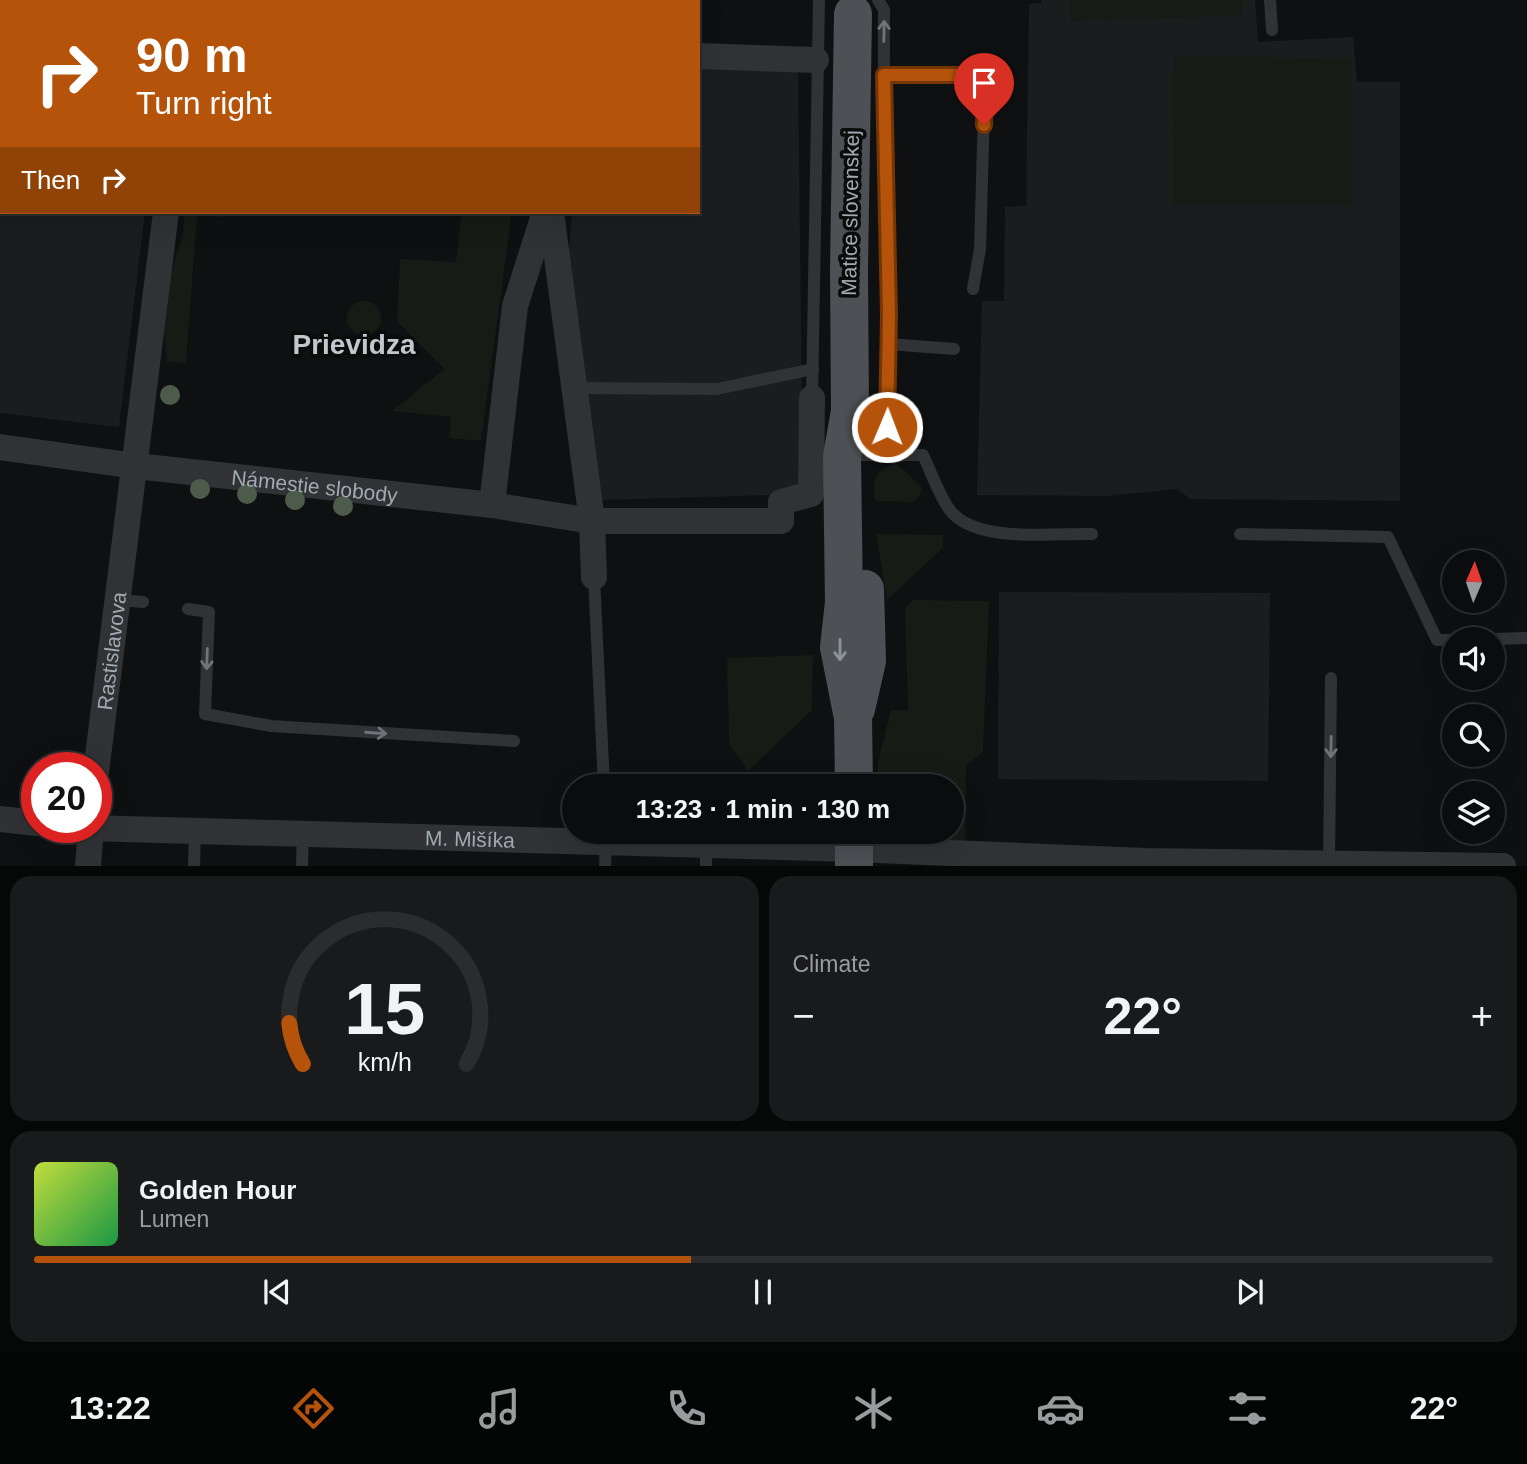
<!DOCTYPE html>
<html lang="en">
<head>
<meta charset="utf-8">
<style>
  body { margin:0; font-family:Helvetica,sans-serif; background:#191a1b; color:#f1f3f6; height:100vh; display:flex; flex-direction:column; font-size:26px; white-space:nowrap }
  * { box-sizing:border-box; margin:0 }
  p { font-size:23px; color:#9a9b9d }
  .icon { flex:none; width:38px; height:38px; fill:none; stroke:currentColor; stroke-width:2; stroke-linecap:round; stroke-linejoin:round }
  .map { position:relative; height:866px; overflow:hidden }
  .sheet { display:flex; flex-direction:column; gap:10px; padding:10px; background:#060707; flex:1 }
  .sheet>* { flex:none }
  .banner { position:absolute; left:0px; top:0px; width:700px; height:214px; box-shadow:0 7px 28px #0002,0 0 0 2px #2b2c2e; background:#b45309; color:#fff; overflow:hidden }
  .needle { width:46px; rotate:2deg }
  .buttons { position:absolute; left:1442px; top:550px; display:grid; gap:14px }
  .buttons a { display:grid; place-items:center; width:63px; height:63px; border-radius:50%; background:#0b0c0d; box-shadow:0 7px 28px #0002,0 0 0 2px #2b2c2e; font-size:35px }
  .speed { position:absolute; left:21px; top:752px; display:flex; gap:14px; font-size:35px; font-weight:700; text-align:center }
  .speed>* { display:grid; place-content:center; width:91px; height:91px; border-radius:50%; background:#0b0c0d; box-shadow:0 7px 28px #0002,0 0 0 2px #2b2c2e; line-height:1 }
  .speed .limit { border:10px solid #d22; background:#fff; color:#111 }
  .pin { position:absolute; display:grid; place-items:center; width:60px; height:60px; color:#fff; margin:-72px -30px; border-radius:50% 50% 50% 0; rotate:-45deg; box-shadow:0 0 7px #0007 }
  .pin .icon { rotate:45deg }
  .me { position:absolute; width:77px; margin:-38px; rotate:1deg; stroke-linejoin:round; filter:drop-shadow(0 0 5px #0008) }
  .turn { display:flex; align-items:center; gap:24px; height:147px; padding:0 21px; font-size:32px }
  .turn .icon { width:91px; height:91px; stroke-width:2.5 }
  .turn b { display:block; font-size:49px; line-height:60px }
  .then { display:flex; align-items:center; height:66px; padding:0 21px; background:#0003; gap:14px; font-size:26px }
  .big { font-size:52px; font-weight:800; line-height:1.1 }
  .sheet .widget { flex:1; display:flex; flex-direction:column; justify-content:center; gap:10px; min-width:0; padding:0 24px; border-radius:21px; background:#191a1b }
  .sheet .dial { align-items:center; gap:0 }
  .dial svg { height:182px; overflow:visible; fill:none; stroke:#2b2c2e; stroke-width:7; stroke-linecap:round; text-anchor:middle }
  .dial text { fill:#f1f3f6; stroke:none }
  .song { display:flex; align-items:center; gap:21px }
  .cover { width:84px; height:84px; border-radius:10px; background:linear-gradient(135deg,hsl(70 70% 55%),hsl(140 70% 35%)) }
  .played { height:7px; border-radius:4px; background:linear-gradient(90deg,#b45309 45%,#2b2c2e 45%) }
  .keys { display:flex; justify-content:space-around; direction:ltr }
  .heat { display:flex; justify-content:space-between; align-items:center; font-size:38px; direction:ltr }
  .sheet .tiles { flex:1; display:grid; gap:10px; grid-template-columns:1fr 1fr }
  .widget:last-child { grid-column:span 2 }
  .trip { position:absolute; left:562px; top:774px; width:402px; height:70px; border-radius:35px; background:#0b0c0d; box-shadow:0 7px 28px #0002,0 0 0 2px #2b2c2e; font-weight:800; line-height:70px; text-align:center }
  .dock { display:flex; height:112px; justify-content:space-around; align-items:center; background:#040505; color:#9a9b9d }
  .dock .icon { width:49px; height:49px }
  .dock .active { color:#b45309 }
  .dock b { font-size:32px; color:#f1f3f6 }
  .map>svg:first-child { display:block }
  .built { fill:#1b1c1d }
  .green { fill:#161b16 }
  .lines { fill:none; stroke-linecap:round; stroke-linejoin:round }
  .lane { stroke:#313235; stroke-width:12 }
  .street { stroke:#313235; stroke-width:26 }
  .primary { stroke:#4d5054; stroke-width:38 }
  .tree { fill:#4d5c4a }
  .oneway { stroke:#6f7479 }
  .oneway2 { stroke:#8c9499 }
  .route-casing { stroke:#753606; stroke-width:18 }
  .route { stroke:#b45309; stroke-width:12 }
  .labels { text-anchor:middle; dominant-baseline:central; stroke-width:7; stroke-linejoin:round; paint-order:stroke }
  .street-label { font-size:21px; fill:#a1aab0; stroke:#0a0b0b }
  .district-label { font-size:28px; font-weight:bold; fill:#c2c7cd; stroke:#0a0b0b }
</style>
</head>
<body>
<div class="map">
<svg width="1527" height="866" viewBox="0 0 1527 866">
  <rect width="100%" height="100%" fill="#0f1011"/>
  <g class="built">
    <polygon points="0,0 566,0 2,2 2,212 145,212 119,427 0,413"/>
    <polygon points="1041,0 1255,0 1258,42 1353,37 1357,82 1400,82 1400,501 1190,499 1177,489 1107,496 977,495 982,301 1004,301 1005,207 1026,206 1029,4 1041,3"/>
    <polygon points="698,68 798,69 803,494 600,500 566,283 572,212 698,212"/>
    <polygon points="999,592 1270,593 1268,781 998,779"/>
  </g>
  <g class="green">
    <polygon points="1070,0 1243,0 1243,15 1071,21"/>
    <polygon points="1174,57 1352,58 1352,205 1173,205"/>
    <polygon points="185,212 225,212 224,217 197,215 186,363 167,362 161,306 183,234"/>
    <polygon points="462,212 512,212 481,441 449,438 451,417 392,411 444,369 397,321 400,259 456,262"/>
    <circle cx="364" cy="318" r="17"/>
    <path d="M897 464 922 487 920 496 912 502 876 501C870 482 875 468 897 464Z"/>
    <polygon points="876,534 943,535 943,548 887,600"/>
    <polygon points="913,600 989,601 983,752 966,766 965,841 911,839 902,831 952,831 952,786 877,786 878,762 891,710 908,710 905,608"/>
    <polygon points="813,655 812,710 748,771 729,743 727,658"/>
  </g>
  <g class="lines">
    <g class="lane">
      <path d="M878 0 884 10C883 158 889 306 886 455"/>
      <polyline points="1270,0 1272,30"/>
      <polyline points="884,75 985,75 980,249 973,289"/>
      <polyline points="889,344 954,349"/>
      <polyline points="574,388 717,389 813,369"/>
      <polyline points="812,398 819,0"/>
      <path d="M861 455H923C931 472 938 493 949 509 974 544 1054 533 1092 534"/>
      <polyline points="1240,534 1388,537 1437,640 1454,640"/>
      <polyline points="594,577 604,786"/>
      <polyline points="119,600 143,602"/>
      <polyline points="188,609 209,612 205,714 271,726 514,741"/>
      <polyline points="1493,639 1527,638"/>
      <polyline points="1329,864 1331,678"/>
      <polyline points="194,866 195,831"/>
      <polyline points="302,866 303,834"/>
      <polyline points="605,866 606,839"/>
      <polyline points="706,866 706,845"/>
    </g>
    <g class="street">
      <polyline points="578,2 578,0"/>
      <polyline points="0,17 2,17"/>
      <polyline points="698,56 816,60"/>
      <polyline points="551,212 592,521 594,577"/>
      <path id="s1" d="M0 447 136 466 492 505 592 521H781V502L811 494 812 398"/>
      <polyline points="492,505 515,306 545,212"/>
      <path id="s2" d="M96 772 166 212"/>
      <polyline points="0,819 37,823"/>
      <path id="s3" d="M87 828 854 849 1145 861 1503 866"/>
      <polyline points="88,866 91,828"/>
    </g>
    <g class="primary">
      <polyline points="853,14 849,270 850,411 842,456 844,602 839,647 853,718 854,786"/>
      <polyline points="856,709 867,661 865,589"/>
      <polyline points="854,831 854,866"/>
    </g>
  </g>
  <g class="tree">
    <circle cx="170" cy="395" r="10"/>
    <circle cx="200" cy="489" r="10"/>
    <circle cx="247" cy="494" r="10"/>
    <circle cx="295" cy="500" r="10"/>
    <circle cx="343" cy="506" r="10"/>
  </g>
  <defs><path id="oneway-shaft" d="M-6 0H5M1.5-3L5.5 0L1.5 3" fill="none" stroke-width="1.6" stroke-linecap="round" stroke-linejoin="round" transform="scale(1.75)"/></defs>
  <g class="oneway">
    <use href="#oneway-shaft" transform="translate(884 31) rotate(-89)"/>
    <use href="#oneway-shaft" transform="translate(207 659) rotate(92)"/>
    <use href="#oneway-shaft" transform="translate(376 733) rotate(4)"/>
    <use href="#oneway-shaft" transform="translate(1331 747) rotate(91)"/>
  </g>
  <use class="oneway2" href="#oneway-shaft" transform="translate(840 650) rotate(90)"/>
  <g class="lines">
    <g class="route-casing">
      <polyline id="route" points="887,427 889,315 884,75 985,75 984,125"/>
    </g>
    <use href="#route" class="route"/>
  </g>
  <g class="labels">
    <g class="street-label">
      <text transform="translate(850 213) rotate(-89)">Matice slovenskej</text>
      <text stroke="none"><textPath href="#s1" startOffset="317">Námestie slobody</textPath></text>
      <text stroke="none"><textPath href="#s2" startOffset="122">Rastislavova</textPath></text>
      <text stroke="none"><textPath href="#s3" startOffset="383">M. Mišíka</textPath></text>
    </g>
    <g class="district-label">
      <text x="354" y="344">Prievidza</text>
    </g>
  </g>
</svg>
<div class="buttons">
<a><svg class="needle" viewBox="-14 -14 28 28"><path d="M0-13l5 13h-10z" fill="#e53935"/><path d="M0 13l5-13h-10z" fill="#9a9b9d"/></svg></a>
<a><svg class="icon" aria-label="sound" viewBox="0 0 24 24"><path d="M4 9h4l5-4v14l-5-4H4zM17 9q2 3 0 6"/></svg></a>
<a><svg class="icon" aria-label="search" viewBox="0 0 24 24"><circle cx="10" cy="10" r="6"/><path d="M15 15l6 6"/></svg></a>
<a><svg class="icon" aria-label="layers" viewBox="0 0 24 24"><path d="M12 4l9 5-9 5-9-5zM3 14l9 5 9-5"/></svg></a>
</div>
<div class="speed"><div class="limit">20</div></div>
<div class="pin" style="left:984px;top:125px;background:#d93025"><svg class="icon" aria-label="arrive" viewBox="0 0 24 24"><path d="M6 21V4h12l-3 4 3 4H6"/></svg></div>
<svg class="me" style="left:887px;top:427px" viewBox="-20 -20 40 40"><circle r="17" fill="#b45309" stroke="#fff" stroke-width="3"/><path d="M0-11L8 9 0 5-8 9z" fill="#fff"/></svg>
<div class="trip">13:23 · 1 min · 130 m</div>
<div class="banner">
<div class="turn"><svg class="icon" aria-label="right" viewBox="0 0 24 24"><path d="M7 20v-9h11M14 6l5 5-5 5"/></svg><div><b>90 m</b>Turn right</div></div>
<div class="then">Then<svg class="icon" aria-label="right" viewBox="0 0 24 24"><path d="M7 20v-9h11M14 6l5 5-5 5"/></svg></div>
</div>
</div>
<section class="sheet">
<div class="tiles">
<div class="widget dial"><svg viewBox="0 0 100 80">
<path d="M14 69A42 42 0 1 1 86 69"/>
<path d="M14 69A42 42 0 0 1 8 51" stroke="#b45309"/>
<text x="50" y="56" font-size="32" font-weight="700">15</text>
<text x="50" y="72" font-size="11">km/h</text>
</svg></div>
<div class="widget"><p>Climate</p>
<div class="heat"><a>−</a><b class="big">22°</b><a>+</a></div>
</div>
<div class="widget">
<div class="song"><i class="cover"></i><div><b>Golden Hour</b><p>Lumen</p></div></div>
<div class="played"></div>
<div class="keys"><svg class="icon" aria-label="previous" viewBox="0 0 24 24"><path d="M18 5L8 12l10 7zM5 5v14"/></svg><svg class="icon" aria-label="pause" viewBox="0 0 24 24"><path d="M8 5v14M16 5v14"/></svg><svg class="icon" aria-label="next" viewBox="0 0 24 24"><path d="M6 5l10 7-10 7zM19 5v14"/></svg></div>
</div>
</div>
</section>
<nav class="dock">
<b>13:22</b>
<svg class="icon active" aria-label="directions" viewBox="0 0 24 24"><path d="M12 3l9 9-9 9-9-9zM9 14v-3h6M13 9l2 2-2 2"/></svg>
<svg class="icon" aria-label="music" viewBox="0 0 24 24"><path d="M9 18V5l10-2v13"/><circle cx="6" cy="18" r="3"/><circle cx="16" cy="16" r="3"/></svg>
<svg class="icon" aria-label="phone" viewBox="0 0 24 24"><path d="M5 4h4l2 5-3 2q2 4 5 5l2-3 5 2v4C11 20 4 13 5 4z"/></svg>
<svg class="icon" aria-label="climate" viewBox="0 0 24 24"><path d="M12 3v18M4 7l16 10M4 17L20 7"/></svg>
<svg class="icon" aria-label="car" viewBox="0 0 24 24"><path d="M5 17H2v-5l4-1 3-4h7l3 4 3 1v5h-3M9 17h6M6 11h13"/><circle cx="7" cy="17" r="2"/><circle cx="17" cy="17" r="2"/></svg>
<svg class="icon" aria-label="filters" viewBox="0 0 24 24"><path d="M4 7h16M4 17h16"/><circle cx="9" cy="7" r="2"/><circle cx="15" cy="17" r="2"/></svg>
<b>22°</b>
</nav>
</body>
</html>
